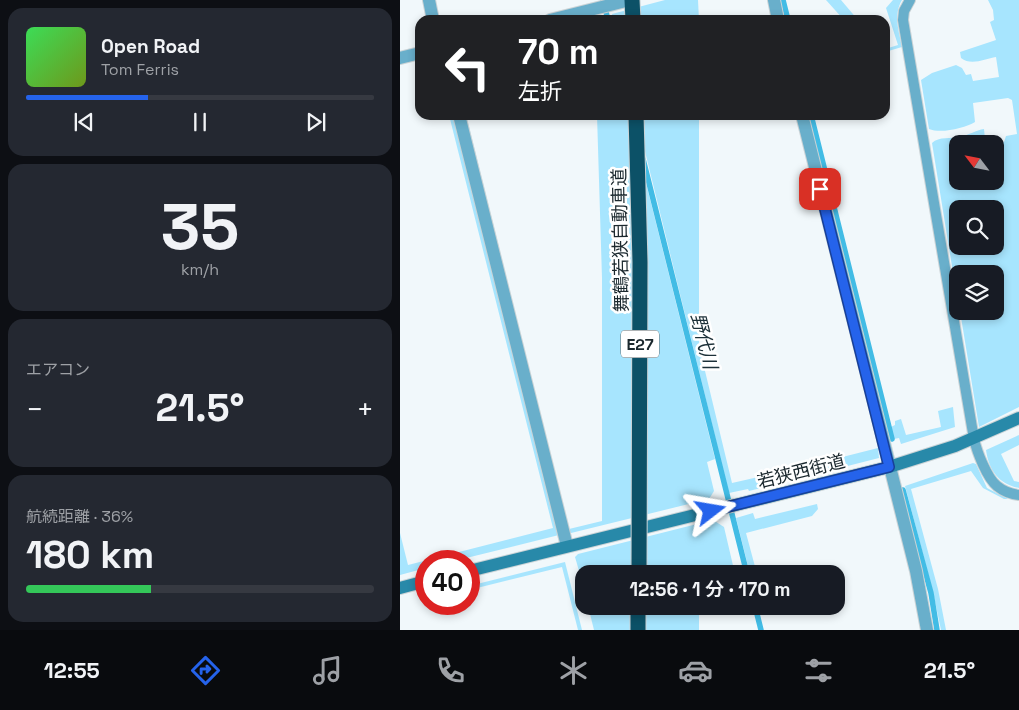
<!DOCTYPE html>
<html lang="ja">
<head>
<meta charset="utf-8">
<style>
  body { margin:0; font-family:"Space Grotesk","Noto Sans JP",sans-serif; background:#242831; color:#f1f3f6; height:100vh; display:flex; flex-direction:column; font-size:19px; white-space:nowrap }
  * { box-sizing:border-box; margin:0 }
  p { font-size:16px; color:#9ea1a6 }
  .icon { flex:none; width:28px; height:28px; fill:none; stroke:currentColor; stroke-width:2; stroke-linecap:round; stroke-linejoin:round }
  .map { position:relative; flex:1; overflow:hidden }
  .panel { display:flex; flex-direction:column; gap:8px; padding:8px; background:#0d0f14; width:400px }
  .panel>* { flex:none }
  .top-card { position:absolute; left:15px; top:15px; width:475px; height:105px; border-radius:15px; box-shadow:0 2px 8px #0003; background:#202124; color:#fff; overflow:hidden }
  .needle { width:32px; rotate:302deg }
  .controls { position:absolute; left:549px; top:135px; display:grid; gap:10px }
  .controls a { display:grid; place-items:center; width:55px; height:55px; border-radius:10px; background:#171b24; box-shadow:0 2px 8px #0003; font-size:25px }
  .speed { position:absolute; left:15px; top:550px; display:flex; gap:10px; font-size:25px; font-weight:700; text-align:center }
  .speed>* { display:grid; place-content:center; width:65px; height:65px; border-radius:50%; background:#171b24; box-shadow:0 2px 8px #0003; line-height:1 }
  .speed .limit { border:8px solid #d22; background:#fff; color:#111 }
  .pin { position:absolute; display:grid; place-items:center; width:42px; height:42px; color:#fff; margin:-21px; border-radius:10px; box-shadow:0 2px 8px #0006 }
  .me { position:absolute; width:55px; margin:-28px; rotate:76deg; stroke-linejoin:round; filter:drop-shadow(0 0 4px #0008) }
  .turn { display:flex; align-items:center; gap:18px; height:105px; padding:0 20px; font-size:22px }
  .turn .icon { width:65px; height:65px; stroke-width:2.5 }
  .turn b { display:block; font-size:35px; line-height:42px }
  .big { font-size:38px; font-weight:600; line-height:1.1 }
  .panel .widget { flex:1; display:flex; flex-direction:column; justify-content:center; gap:8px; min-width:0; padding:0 18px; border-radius:15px; background:#242831 }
  .panel .dial { align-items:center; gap:0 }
  .dial b { font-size:65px; line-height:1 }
  .song { display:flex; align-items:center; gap:15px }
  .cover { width:60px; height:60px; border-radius:8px; background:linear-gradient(135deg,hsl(130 70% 55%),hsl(80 70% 35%)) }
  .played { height:5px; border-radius:2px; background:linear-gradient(90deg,#2563eb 35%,#363941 35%) }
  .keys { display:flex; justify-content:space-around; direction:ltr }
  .heat { display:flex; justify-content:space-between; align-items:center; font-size:28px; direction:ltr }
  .charge { height:8px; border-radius:4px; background:linear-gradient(90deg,#34c759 36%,#363941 0) }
  .trip { position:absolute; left:175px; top:565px; width:270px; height:50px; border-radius:15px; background:#171b24; box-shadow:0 2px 8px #0003; font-weight:600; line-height:50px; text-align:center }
  .menu { display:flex; height:80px; justify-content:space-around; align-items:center; background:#090b0e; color:#9ea1a6 }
  .menu .icon { width:35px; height:35px }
  .menu .on { color:#2563eb }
  .menu b { font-size:22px; color:#f1f3f6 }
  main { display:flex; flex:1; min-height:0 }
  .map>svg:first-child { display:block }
  .green { fill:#a7e5fe; fill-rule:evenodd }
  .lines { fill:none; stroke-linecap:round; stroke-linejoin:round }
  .stream { stroke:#42bce5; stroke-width:5.5 }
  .lane-casing { stroke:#cad3d6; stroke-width:12 }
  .street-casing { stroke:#cad3d6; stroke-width:14 }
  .secondary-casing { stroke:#cad3d6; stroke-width:14 }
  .highway-casing { stroke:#cad3d6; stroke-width:17 }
  .lane { stroke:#69afcb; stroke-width:10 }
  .street { stroke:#69afcb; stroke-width:12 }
  .secondary { stroke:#2889a9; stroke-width:12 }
  .highway { stroke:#0c5167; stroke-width:15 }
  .highway-bridge-casing { stroke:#cad3d6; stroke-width:17; stroke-linecap:butt }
  .highway-bridge { stroke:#0c5167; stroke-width:15 }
  .route-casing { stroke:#184099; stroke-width:12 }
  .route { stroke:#2563eb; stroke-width:9 }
  .labels { text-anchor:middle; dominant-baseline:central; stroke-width:5; stroke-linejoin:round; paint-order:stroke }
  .shield { fill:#fff; stroke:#5f686d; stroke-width:1 }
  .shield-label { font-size:16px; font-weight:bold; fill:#1b282e }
  .street-label { font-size:18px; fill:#1b282e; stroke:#fff }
  .water-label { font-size:19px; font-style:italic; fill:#1d3139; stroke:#fff }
</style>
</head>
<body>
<main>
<section class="panel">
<div class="widget">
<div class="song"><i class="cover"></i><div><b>Open Road</b><p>Tom Ferris</p></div></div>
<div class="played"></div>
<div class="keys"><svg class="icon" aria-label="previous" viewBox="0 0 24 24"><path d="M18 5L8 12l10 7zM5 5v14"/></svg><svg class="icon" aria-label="pause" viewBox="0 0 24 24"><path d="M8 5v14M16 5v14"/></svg><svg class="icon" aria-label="next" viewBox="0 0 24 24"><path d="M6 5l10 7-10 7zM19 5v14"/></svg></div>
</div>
<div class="widget dial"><b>35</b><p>km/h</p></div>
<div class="widget"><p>エアコン</p>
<div class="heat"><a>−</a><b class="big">21.5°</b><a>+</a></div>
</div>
<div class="widget"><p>航続距離 · 36%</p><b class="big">180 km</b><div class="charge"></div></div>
</section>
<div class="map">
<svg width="619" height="630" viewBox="0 0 619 630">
  <rect width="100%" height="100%" fill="#f1f8fb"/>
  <g class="green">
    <polygon points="265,0 298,0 299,20 213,20 212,14"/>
    <polygon points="426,0 441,0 458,20 444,20"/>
    <path d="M493 0H502C493 15 499 31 502 47L485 52V49L498 45 486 8Z"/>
    <path d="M588 0H619V407L579 427 560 311H595V274H558L557 297 532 143C539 136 551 139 560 137 569 135 576 130 584 129L585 139 588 143 604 142 606 136 617 134 612 100 608 98 573 103 575 122C565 128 541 134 529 129L521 80 532 73 556 65 562 68 566 75 571 74 573 81 599 77 596 57C585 59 571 66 561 58L560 52 596 40 590 22 594 20 593 10ZM558 144H595V181H558ZM558 209H595V246H558Z"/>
    <polygon points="49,115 55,115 159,535 54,561 26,561 26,568 0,575 0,533 8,565 153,528"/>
    <polygon points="63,115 66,115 169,529 202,521 202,278 197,115 229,115 315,459 307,462 314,491 309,499 167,534"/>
    <polygon points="236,115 299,115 299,346 332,483 403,467 478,448 479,458 349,491 348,489 329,493"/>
    <polygon points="553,407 555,427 501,444 499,438 494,439 491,427 495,425 495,421 501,419 506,435 541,427 538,411"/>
    <path d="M619 435V445L601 454 614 481 619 482V488C599 484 589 471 586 450Z"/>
    <polygon points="573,463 576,464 587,488 608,499 604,499 583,488 571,471 511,489 538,589 546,630 541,630 533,592 505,486"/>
    <polygon points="417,504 418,509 412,516 346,533 357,574 350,574 336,518 353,513 355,519"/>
    <polygon points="313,520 324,527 335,574 184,574 184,588 175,557 178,554"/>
    <polygon points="165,562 182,630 178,630 162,567 69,590 69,586"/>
    <polygon points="188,606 299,606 299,630 194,630"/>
  </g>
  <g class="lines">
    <g class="stream">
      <polyline points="203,0 208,20"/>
      <polyline points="383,0 388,20"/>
      <polyline points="411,115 492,439"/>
      <polyline points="243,159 347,574"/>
      <polyline points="503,490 531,593 537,630"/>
      <polyline points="355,606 361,630"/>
    </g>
    <g class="lane-casing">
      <path id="lane" d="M510 0 504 11 503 20 574 439C577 452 587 478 597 486 603 491 611 494 619 495"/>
    </g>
    <g class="street-casing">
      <g id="street">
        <polyline points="29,0 33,20"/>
        <polyline points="374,0 378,20"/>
        <polyline points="150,20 230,0"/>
        <polyline points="0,58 20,53"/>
        <polyline points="59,115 167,546"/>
        <polyline points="402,115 516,571 527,630"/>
      </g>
    </g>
    <g class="secondary-casing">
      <g id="secondary">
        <polyline points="69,571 489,467 555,446 619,418"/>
        <polyline points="0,588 26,581"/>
      </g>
    </g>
    <g class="highway-casing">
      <g id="highway">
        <polyline points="232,0 233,20"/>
        <polyline points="238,630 238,606"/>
      </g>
    </g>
    <use href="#lane" class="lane"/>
    <use href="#street" class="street"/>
    <use href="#secondary" class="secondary"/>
    <use href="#highway" class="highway"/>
    <g class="highway-bridge-casing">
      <polyline id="highway-bridge" points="236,115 240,262 239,574"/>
    </g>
    <use href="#highway-bridge" class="highway-bridge"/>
  </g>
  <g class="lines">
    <g class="route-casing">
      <polyline id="route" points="311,511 489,467 420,189"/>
    </g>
    <use href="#route" class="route"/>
  </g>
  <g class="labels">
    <rect class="shield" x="221" y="330.5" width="38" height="27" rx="4"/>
    <g class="shield-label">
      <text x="240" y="344">E27</text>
    </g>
    <g class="street-label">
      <text transform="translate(220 240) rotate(-91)">舞鶴若狭自動車道</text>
      <text transform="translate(401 471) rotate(-14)">若狭西街道</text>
    </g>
    <g class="water-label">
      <text transform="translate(304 341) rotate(76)">野代川</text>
    </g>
  </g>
</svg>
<div class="controls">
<a><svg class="needle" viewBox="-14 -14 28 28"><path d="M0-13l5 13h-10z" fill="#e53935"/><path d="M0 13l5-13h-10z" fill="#9ea1a6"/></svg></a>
<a><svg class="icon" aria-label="search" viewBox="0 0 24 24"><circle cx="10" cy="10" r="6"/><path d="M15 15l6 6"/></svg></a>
<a><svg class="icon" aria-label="layers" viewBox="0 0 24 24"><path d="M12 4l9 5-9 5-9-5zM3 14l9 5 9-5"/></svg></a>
</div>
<div class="speed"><div class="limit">40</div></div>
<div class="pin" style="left:420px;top:189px;background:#d93025"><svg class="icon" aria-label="arrive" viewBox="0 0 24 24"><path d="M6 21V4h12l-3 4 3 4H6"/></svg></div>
<svg class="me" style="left:311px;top:511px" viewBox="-20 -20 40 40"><path d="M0-17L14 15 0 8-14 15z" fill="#2563eb" stroke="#fff" stroke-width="4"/></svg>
<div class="trip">12:56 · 1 分 · 170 m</div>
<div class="top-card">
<div class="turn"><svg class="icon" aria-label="left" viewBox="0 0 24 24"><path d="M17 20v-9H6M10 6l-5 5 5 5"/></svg><div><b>70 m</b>左折</div></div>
</div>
</div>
</main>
<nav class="menu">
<b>12:55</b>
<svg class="icon on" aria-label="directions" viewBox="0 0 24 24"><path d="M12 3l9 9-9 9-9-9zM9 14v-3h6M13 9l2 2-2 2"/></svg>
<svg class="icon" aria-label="music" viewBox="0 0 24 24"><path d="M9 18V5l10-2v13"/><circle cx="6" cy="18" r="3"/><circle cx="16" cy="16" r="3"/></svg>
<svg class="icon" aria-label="phone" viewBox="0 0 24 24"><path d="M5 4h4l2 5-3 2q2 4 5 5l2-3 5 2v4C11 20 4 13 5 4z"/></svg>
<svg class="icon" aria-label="climate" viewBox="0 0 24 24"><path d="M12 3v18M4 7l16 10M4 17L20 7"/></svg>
<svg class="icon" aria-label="car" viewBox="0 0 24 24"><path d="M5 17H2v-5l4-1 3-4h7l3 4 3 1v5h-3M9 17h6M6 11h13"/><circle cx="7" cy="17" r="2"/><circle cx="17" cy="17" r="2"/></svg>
<svg class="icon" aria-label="filters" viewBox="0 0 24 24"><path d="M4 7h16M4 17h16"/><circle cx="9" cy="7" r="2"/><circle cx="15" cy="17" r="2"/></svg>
<b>21.5°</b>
</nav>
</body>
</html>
